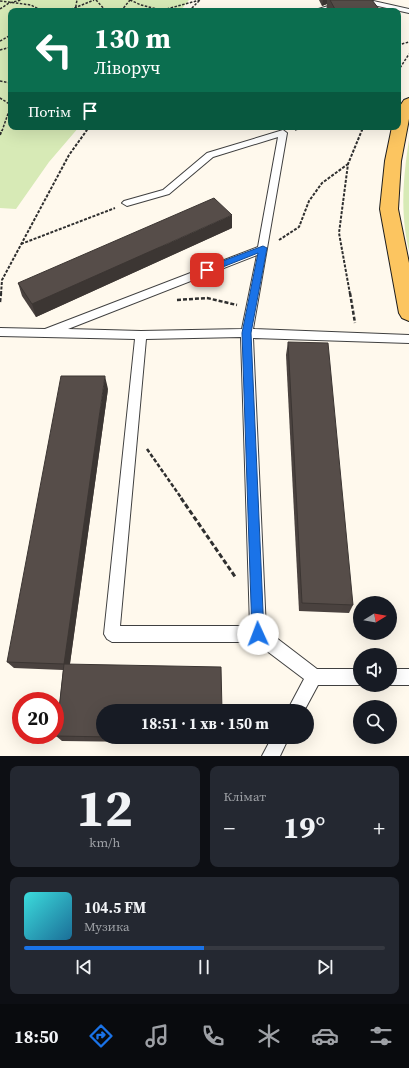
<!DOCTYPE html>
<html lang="uk">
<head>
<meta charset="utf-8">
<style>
  body { margin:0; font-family:"Source Serif 4",serif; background:#242831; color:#f1f3f6; height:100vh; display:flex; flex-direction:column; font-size:15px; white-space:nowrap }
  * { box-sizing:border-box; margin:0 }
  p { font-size:13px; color:#9ea1a6 }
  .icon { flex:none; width:22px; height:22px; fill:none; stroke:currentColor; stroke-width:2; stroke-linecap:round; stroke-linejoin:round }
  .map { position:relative; height:756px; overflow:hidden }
  .details { display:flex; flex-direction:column; gap:10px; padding:10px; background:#0d0f14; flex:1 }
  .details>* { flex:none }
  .guide { position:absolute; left:8px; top:8px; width:393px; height:122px; border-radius:8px; box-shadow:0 4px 16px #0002; background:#0b6e4f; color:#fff; overflow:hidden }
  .needle { width:26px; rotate:79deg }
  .tools { position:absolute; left:353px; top:596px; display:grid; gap:8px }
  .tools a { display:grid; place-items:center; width:44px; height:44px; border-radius:50%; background:#171b24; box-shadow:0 4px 16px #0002; font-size:20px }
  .speed { position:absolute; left:12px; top:692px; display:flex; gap:8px; font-size:20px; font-weight:700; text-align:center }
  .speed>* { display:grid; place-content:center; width:52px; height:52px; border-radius:50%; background:#171b24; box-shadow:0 4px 16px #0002; line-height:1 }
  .speed .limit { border:6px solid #d22; background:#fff; color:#111 }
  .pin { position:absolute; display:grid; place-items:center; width:34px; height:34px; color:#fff; margin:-17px; border-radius:8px; box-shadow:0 2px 6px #0006 }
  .me { position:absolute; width:44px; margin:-22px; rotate:358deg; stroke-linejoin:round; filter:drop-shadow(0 0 3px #0008) }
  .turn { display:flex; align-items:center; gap:14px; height:84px; padding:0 20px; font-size:18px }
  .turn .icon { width:52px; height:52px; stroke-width:2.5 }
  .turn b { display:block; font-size:28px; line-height:34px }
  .then { display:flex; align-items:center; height:38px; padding:0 20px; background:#0003; gap:8px; font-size:15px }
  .big { font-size:30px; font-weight:700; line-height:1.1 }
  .details .tile { flex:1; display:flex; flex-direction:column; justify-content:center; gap:6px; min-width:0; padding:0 14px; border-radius:8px; background:#242831 }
  .details .dial { align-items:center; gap:0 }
  .dial b { font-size:52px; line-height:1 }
  .song { display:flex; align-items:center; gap:12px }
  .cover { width:48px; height:48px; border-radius:6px; background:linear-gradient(135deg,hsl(180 70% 55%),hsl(200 70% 35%)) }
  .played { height:4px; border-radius:2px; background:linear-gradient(90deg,#1a73e8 50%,#363941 50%) }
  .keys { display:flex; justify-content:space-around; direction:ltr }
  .heat { display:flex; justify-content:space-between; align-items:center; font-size:22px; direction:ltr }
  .details .tiles { flex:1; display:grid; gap:10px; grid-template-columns:1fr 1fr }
  .tile:last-child { grid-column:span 2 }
  .trip { position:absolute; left:96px; top:704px; width:218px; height:40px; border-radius:20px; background:#171b24; box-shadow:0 4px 16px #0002; font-weight:700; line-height:40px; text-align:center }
  .tab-bar { display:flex; height:64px; justify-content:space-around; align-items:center; background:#090b0e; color:#9ea1a6 }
  .tab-bar .icon { width:28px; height:28px }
  .tab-bar .on { color:#1a73e8 }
  .tab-bar b { font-size:18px; color:#f1f3f6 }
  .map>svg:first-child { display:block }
  .green { fill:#d7eab6 }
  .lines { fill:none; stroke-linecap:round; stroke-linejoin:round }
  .service-casing { stroke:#404040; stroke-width:2 }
  .primary-casing { stroke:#1e1e1e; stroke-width:2 }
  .path-far3 { stroke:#2f2f2f; stroke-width:1.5; stroke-dasharray:2.5 1.5; stroke-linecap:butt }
  .path-far2 { stroke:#2f2f2f; stroke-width:2; stroke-dasharray:3 1.5; stroke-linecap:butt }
  .path-far1 { stroke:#2f2f2f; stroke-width:2.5; stroke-dasharray:4 2; stroke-linecap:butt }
  .path { stroke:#2f2f2f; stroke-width:3; stroke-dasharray:5 2.5; stroke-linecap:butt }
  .service { fill:#fff; fill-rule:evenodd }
  .primary { fill:#fcc560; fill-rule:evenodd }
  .wall { fill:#4a423f }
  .shaded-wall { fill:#3c3633 }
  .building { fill:#564d49; stroke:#3c3633 }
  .route { fill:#1a73e8; stroke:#114b97 }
</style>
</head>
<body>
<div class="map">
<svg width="409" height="756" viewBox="0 0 409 756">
  <rect width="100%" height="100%" fill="#fff9ed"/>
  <g class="green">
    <polygon points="0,0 189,0 180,11 11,11 11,127 79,127 49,162 16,209 0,208"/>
    <path d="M409 140V251C400 213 403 178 409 140Z"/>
  </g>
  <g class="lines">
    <g class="service-casing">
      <g id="service">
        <polygon points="369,0 409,9 409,13 369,4 359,5 356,3 359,1"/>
        <polygon points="341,2 343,3 343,5 324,11 312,11"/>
        <path d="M283 130 287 133 253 329 409 335V343L253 338 266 630 317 669H360V685H318L304 711H287L304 679 255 642H112L107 639 104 634 135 339 0 336V328L45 329 258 247 278 137 213 157 169 194 127 206 122 203 124 201 163 190 207 153ZM257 255 242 329 141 331 68 329ZM241 337 250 626H120L146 339Z"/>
        <rect x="390" y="669" width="19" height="16"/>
        <polygon points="272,737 289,737 280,756 262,756"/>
      </g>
    </g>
    <g class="primary-casing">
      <polygon id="primary" points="409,98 409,119 401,161 398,209 409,263 409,321 402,318 399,313 380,209 385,161 392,127 398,127 398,109 404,100"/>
    </g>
    <g class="path-far3">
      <polyline points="96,0 106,11"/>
      <polyline points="130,0 141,5 161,10"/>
      <polyline points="0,1 31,5 42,11"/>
      <polyline points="0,9 9,3 21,0"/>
      <polyline points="67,11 94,0"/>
      <polyline points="75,11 77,0"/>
      <polyline points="121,11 130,0"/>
      <polyline points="159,11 200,0"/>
      <polyline points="189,11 200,0"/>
      <polyline points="0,41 11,35"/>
      <polyline points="398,45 409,42"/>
      <polyline points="0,50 11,47"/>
      <polyline points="398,71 409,54"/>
      <polyline points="0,81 11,83"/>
      <polyline points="0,98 11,105"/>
      <polyline points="295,130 307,127"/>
      <polyline points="2,131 11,105"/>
      <polyline points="86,131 89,127"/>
      <polyline points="362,131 363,127"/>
    </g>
    <g class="path-far2">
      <polyline points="0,135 2,130"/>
      <polyline points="279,240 299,227 309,201 322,183 348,164"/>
      <polyline points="21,244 115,208"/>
      <polyline points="1,294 2,280 69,155 87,130"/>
      <polyline points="350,294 339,233 348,164 362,130"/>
    </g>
    <g class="path-far1">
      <polyline points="350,293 355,323"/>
      <polyline points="177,300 207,298 237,305"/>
      <polyline points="0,302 1,293"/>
      <polyline points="147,449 182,499"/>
    </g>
    <polyline class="path" points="181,498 236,578"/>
    <use href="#service" class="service"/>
    <use href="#primary" class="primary"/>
  </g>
  <g class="wall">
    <polygon points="319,0 372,0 379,9 378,11 326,11 327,4 322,6"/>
    <polygon points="232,228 36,317 22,296 18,283"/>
    <polygon points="288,342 353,605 349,613 299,611 286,355"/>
    <polygon points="108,389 70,664 222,739 221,743 62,741 56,736 63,670 14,668 7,662"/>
  </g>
  <g class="shaded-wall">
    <polygon points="323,0 327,0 327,4 322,6"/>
    <polygon points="232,215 232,228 36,317 32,304"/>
    <polygon points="105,376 108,389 69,670 64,664"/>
  </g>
  <g class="building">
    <polygon points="330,0 372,0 379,9 372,10 373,11 336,11"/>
    <polygon points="214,198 232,215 32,304 18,283"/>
    <polygon points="288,342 328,343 353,605 302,603"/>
    <polygon points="61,376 105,376 64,664 7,662"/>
    <polygon points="64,664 221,667 222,711 103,711 103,737 222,737 222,739 56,736"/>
  </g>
  <polygon class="route" points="263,246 267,248 251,333 264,634 262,638 258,640 254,638 252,634 242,333 258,253 210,272 207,273 203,270 204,268"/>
</svg>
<div class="tools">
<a><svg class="needle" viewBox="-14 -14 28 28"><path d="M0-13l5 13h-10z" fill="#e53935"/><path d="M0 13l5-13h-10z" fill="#9ea1a6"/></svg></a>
<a><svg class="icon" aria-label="sound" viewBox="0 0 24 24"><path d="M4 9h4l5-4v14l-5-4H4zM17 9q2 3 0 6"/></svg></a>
<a><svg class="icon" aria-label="search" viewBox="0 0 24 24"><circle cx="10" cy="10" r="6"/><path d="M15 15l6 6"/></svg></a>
</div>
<div class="speed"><div class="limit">20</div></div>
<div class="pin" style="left:207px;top:270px;background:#d93025"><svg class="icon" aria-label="arrive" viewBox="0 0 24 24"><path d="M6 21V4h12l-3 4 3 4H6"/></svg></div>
<svg class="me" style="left:258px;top:634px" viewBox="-20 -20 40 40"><circle r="19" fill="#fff"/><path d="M0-13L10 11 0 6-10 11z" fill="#1a73e8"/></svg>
<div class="trip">18:51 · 1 хв · 150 m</div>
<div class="guide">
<div class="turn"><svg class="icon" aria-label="left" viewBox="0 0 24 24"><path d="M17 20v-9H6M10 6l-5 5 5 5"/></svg><div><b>130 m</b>Ліворуч</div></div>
<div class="then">Потім<svg class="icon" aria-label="arrive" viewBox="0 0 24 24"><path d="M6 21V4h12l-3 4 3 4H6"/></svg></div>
</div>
</div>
<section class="details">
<div class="tiles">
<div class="tile dial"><b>12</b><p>km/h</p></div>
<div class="tile"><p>Клімат</p>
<div class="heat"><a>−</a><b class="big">19°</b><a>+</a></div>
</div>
<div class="tile">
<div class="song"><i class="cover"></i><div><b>104.5 FM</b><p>Музика</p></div></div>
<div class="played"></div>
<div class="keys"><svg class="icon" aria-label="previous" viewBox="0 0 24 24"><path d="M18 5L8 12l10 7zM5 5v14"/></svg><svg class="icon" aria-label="pause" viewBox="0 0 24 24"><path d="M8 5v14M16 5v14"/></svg><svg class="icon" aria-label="next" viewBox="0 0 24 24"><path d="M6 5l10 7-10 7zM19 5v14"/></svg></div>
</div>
</div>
</section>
<nav class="tab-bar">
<b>18:50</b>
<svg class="icon on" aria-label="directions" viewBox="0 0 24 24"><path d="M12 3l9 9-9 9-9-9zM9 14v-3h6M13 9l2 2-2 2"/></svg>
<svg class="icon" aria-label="music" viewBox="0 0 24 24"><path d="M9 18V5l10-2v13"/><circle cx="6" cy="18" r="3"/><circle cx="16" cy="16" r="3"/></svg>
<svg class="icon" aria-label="phone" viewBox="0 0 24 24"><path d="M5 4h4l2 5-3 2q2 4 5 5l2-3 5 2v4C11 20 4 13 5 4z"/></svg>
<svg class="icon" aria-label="climate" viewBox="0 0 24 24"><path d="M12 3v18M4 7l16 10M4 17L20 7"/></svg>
<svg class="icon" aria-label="car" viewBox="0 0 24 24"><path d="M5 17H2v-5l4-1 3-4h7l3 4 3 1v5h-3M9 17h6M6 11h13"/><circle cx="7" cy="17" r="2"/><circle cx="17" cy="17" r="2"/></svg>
<svg class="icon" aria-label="filters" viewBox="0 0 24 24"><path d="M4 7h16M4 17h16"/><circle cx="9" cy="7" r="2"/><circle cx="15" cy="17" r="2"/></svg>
</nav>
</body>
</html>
